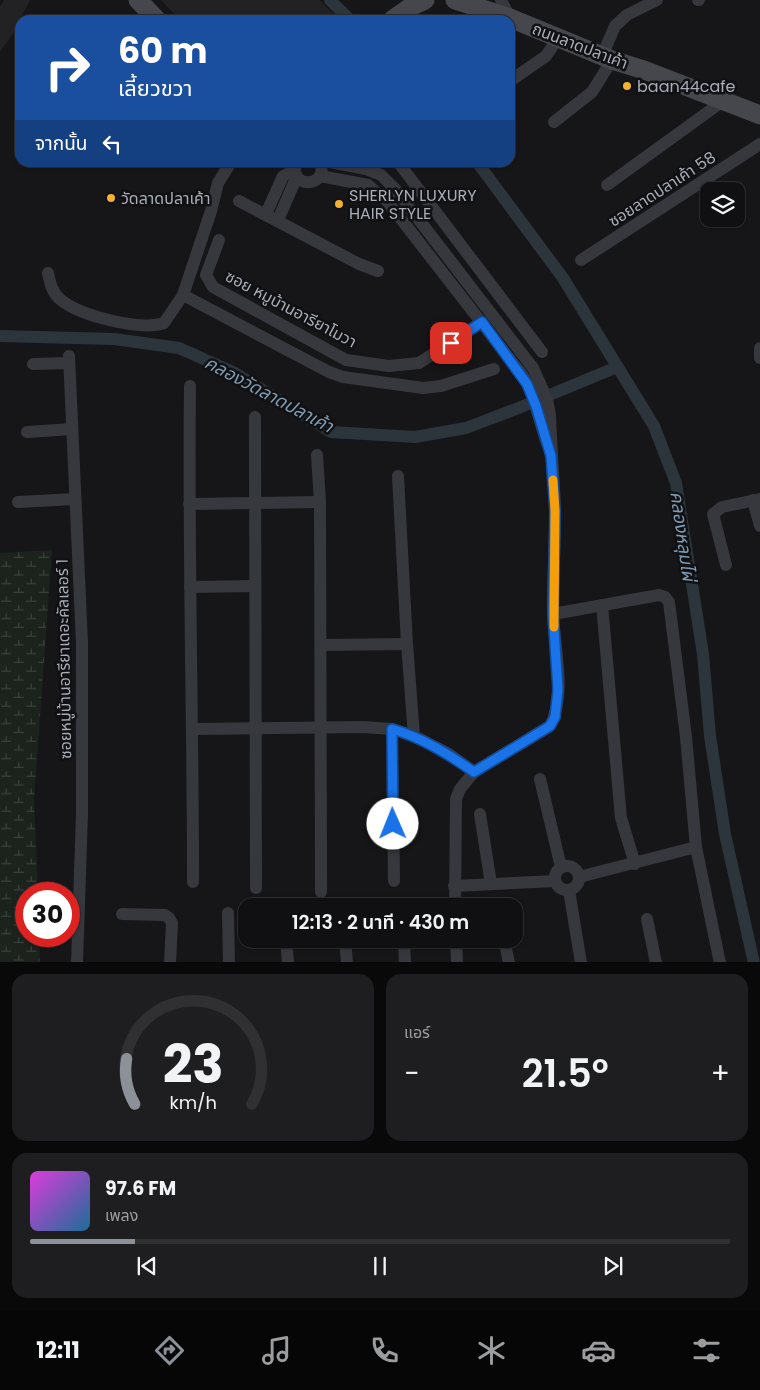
<!DOCTYPE html>
<html lang="th">
<head>
<meta charset="utf-8">
<style>
  body { margin:0; font-family:Poppins,"Noto Sans Thai",sans-serif; background:#1e1e20; color:#f1f3f6; height:100vh; display:flex; flex-direction:column; font-size:19px; white-space:nowrap }
  * { box-sizing:border-box; margin:0 }
  p { font-size:16px; color:#9c9d9f }
  .icon { flex:none; width:28px; height:28px; fill:none; stroke:currentColor; stroke-width:2; stroke-linecap:round; stroke-linejoin:round }
  .map { position:relative; height:962px; overflow:hidden }
  .drawer { display:flex; flex-direction:column; gap:12px; padding:12px; background:#09090a; flex:1 }
  .drawer>* { flex:none }
  .top-card { position:absolute; left:15px; top:15px; width:500px; height:152px; border-radius:15px; box-shadow:0 1px 4px #0004,0 0 0 1px #303032; background:#1a4fa0; color:#fff; overflow:hidden }
  .buttons { position:absolute; left:700px; top:182px; display:grid; gap:10px }
  .buttons a { display:grid; place-items:center; width:45px; height:45px; border-radius:10px; background:#101012; box-shadow:0 1px 4px #0004,0 0 0 1px #303032; font-size:25px }
  .speed { position:absolute; left:15px; top:882px; display:flex; gap:10px; font-size:25px; font-weight:700; text-align:center }
  .speed>* { display:grid; place-content:center; width:65px; height:65px; border-radius:50%; background:#101012; box-shadow:0 1px 4px #0004,0 0 0 1px #303032; line-height:1 }
  .speed .limit { border:8px solid #d22; background:#fff; color:#111 }
  .pin { position:absolute; display:grid; place-items:center; width:42px; height:42px; color:#fff; margin:-21px; border-radius:10px; box-shadow:0 2px 8px #0006 }
  .me { position:absolute; width:55px; margin:-28px; rotate:359deg; stroke-linejoin:round; filter:drop-shadow(0 0 4px #0008) }
  .turn { display:flex; align-items:center; gap:18px; height:105px; padding:0 20px; font-size:22px }
  .turn .icon { width:65px; height:65px; stroke-width:2.5 }
  .turn b { display:block; font-size:35px; line-height:42px }
  .then { display:flex; align-items:center; height:48px; padding:0 20px; background:#0003; gap:10px; font-size:19px }
  .big { font-size:38px; font-weight:600; line-height:1.1 }
  .drawer .tile { flex:1; display:flex; flex-direction:column; justify-content:center; gap:8px; min-width:0; padding:0 18px; border-radius:15px; background:#1e1e20 }
  .drawer .dial { align-items:center; gap:0 }
  .dial svg { height:130px; overflow:visible; fill:none; stroke:#303032; stroke-width:7; stroke-linecap:round; text-anchor:middle }
  .dial text { fill:#f1f3f6; stroke:none }
  .song { display:flex; align-items:center; gap:15px }
  .cover { width:60px; height:60px; border-radius:8px; background:linear-gradient(135deg,hsl(300 70% 55%),hsl(200 70% 35%)) }
  .played { height:5px; border-radius:2px; background:linear-gradient(90deg,#8c9099 15%,#303032 15%) }
  .keys { display:flex; justify-content:space-around; direction:ltr }
  .heat { display:flex; justify-content:space-between; align-items:center; font-size:28px; direction:ltr }
  .drawer .tiles { flex:1; display:grid; gap:12px; grid-template-columns:1fr 1fr }
  .tile:last-child { grid-column:span 2 }
  .trip { position:absolute; left:238px; top:898px; width:285px; height:50px; border-radius:15px; background:#101012; box-shadow:0 1px 4px #0004,0 0 0 1px #303032; font-weight:600; line-height:50px; text-align:center }
  .tabs { display:flex; height:80px; justify-content:space-around; align-items:center; background:#060607; color:#9c9d9f }
  .tabs .icon { width:35px; height:35px }
  .tabs .active { color:#8c9099 }
  .tabs b { font-size:22px; color:#f1f3f6 }
  .map>svg:first-child { display:block }
  .built { fill:#222225 }
  .wetland { fill:url(#wetland-marsh) }
  .lines { fill:none; stroke-linecap:round; stroke-linejoin:round }
  .canal { stroke:#2c353c; stroke-width:12 }
  .street { stroke:#37383d; stroke-width:12 }
  .secondary { stroke:#45474d; stroke-width:19 }
  .route-casing { stroke:#114b97; stroke-width:12 }
  .route { stroke:#1a73e8; stroke-width:9 }
  .slow { stroke:#f59e0b; stroke-width:9 }
  .poi-dot { fill:#f2b134; stroke:#111113; stroke-width:2 }
  .labels { text-anchor:middle; dominant-baseline:central; stroke-width:5; stroke-linejoin:round; paint-order:stroke }
  .street-label { font-size:16px; fill:#a8adb8; stroke:#111113 }
  .poi-label { font-size:16px; fill:#a8adb8; stroke:#111113; text-anchor:start }
  .water-label { font-size:18px; font-style:italic; fill:#7f9bb3; stroke:#111113 }
</style>
</head>
<body>
<div class="map">
<svg width="760" height="963" viewBox="0 0 760 963">
  <defs>
    <pattern id="wetland-marsh" width="20" height="14" patternUnits="userSpaceOnUse" patternTransform="scale(1.25)"><rect width="20" height="14" fill="#1c231d"/><path d="M1 5h8M5 5V1M11 12h8M15 12V8" fill="none" stroke="#3a403c"/></pattern>
  </defs>
  <rect width="100%" height="100%" fill="#161618"/>
  <g class="built">
    <polygon points="4,0 30,0 12,35 0,52 0,7"/>
    <polygon points="161,0 319,0 340,20 180,20"/>
  </g>
  <polygon class="wetland" points="52,550 34,800 38,894 26,894 26,936 39,936 40,962 0,962 0,553"/>
  <g class="lines">
    <g class="canal">
      <polyline points="330,0 350,20"/>
      <polyline points="477,162 563,278 654,426 676,483 703,654 710,736 725,834 754,963"/>
      <polyline points="0,336 114,339 179,348 235,373 331,432 415,437 466,428 516,409 617,367"/>
    </g>
    <g class="street">
      <polyline points="501,0 510,18"/>
      <polyline points="698,0 699,0"/>
      <polyline points="602,56 615,26 627,15 657,0"/>
      <polyline points="510,81 546,56 558,38"/>
      <polyline points="554,122 592,92 612,60"/>
      <path d="M296 162C286 189 330 189 320 162"/>
      <path d="M330 162 366 169 381 175 396 190 533 368 547 399 550 415C551 446 554 478 555 510 556 544 552 579 553 613 554 648 567 694 550 726L474 772 460 789 456 799 455 906"/>
      <polyline points="398,162 542,352"/>
      <polyline points="320,176 368,185 387,201 523,376 532,394 546,441"/>
      <polyline points="607,185 723,101"/>
      <polyline points="239,201 359,264 378,271"/>
      <polyline points="266,214 283,176 295,170"/>
      <polyline points="278,220 297,176"/>
      <polyline points="219,240 206,275 213,287 346,360 389,366 419,363 482,322"/>
      <polyline points="581,260 760,144"/>
      <path d="M48 273C50 283 52 293 61 300 81 316 140 331 164 323L183 295 211 211 218 183 231 162"/>
      <polyline points="183,295 329,372 343,377 423,388 441,386 494,369"/>
      <polyline points="760,348 760,358"/>
      <polyline points="69,356 82,643 82,813 77,963"/>
      <polyline points="33,364 69,363"/>
      <path d="M190 386C188 551 193 716 193 882"/>
      <polyline points="255,417 256,888"/>
      <polyline points="27,432 72,429"/>
      <polyline points="317,455 320,502 321,892"/>
      <polyline points="398,476 407,644 414,736"/>
      <polyline points="753,500 760,526"/>
      <polyline points="18,502 75,499"/>
      <polyline points="189,504 320,502"/>
      <polyline points="726,565 713,514 722,507 760,499"/>
      <polyline points="190,587 255,586"/>
      <polyline points="602,605 621,818 635,864"/>
      <polyline points="553,614 659,595 665,597 669,602 686,737 696,847 720,963"/>
      <polyline points="321,645 407,644"/>
      <polyline points="193,729 363,727 392,729 414,736 449,754 474,772"/>
      <polyline points="392,729 394,881"/>
      <polyline points="540,779 561,867"/>
      <polyline points="480,814 491,884"/>
      <circle cx="567" cy="878" r="12"/>
      <polyline points="579,877 696,847"/>
      <polyline points="454,886 555,881"/>
      <polyline points="569,890 581,963"/>
      <polyline points="228,913 229,963"/>
      <polyline points="122,914 165,915 169,918 172,923 170,963"/>
      <polyline points="647,919 656,963"/>
      <polyline points="286,939 288,963"/>
      <polyline points="345,939 347,963"/>
      <polyline points="404,939 405,963"/>
      <polyline points="456,939 457,963"/>
      <polyline points="504,939 509,963"/>
    </g>
    <g class="secondary">
      <polyline points="138,0 157,20"/>
      <polyline points="455,0 510,18 612,60 644,70 760,115"/>
      <polyline points="392,20 412,6 425,0"/>
    </g>
  </g>
  <g class="lines">
    <g class="route-casing">
      <path id="route" d="M393 824 392 729C423 738 448 754 474 772L550 726 555 717 558 690 553 614 555 511 551 456 536 406 527 384 482 322 451 343"/>
    </g>
    <use href="#route" class="route"/>
    <polyline class="slow" points="553,480 555,511 554,627"/>
  </g>
  <g class="poi-dot">
    <circle cx="627" cy="86" r="5"/>
    <circle cx="111" cy="198" r="5"/>
    <circle cx="339" cy="204" r="5"/>
  </g>
  <g class="labels">
    <g class="street-label">
      <text transform="translate(580 46) rotate(21)">ถนนลาดปลาเค้า</text>
      <text transform="translate(662 189) rotate(-33)">ซอยลาดปลาเค้า 58</text>
      <text transform="translate(291 309) rotate(28)">ซอย หมูบ้านอารียาโมวา</text>
      <text transform="translate(64 659) rotate(-91)">ซอยหมู่บ้านอารียาเดอะคัลเลอร์ 1</text>
    </g>
    <g class="poi-label">
      <text x="637" y="86">baan44cafe</text>
      <text x="349" y="195">SHERLYN LUXURY<tspan x="349" dy="18">HAIR STYLE</tspan></text>
      <text x="121" y="198">วัดลาดปลาเค้า</text>
    </g>
    <g class="water-label">
      <text transform="translate(269 394) rotate(28)">คลองวัดลาดปลาเค้า</text>
      <text transform="translate(683 536) rotate(82)">คลองหลุมไผ่</text>
    </g>
  </g>
</svg>
<div class="buttons">
<a><svg class="icon" aria-label="layers" viewBox="0 0 24 24"><path d="M12 4l9 5-9 5-9-5zM3 14l9 5 9-5"/></svg></a>
</div>
<div class="speed"><div class="limit">30</div></div>
<div class="pin" style="left:451px;top:343px;background:#d93025"><svg class="icon" aria-label="arrive" viewBox="0 0 24 24"><path d="M6 21V4h12l-3 4 3 4H6"/></svg></div>
<svg class="me" style="left:393px;top:824px" viewBox="-20 -20 40 40"><circle r="19" fill="#fff"/><path d="M0-13L10 11 0 6-10 11z" fill="#1a73e8"/></svg>
<div class="trip">12:13 · 2 นาที · 430 m</div>
<div class="top-card">
<div class="turn"><svg class="icon" aria-label="right" viewBox="0 0 24 24"><path d="M7 20v-9h11M14 6l5 5-5 5"/></svg><div><b>60 m</b>เลี้ยวขวา</div></div>
<div class="then">จากนั้น<svg class="icon" aria-label="left" viewBox="0 0 24 24"><path d="M17 20v-9H6M10 6l-5 5 5 5"/></svg></div>
</div>
</div>
<section class="drawer">
<div class="tiles">
<div class="tile dial"><svg viewBox="0 0 100 80">
<path d="M14 69A42 42 0 1 1 86 69"/>
<path d="M14 69A42 42 0 0 1 9 41" stroke="#8c9099"/>
<text x="50" y="56" font-size="32" font-weight="700">23</text>
<text x="50" y="72" font-size="11">km/h</text>
</svg></div>
<div class="tile"><p>แอร์</p>
<div class="heat"><a>−</a><b class="big">21.5°</b><a>+</a></div>
</div>
<div class="tile">
<div class="song"><i class="cover"></i><div><b>97.6 FM</b><p>เพลง</p></div></div>
<div class="played"></div>
<div class="keys"><svg class="icon" aria-label="previous" viewBox="0 0 24 24"><path d="M18 5L8 12l10 7zM5 5v14"/></svg><svg class="icon" aria-label="pause" viewBox="0 0 24 24"><path d="M8 5v14M16 5v14"/></svg><svg class="icon" aria-label="next" viewBox="0 0 24 24"><path d="M6 5l10 7-10 7zM19 5v14"/></svg></div>
</div>
</div>
</section>
<nav class="tabs">
<b>12:11</b>
<svg class="icon active" aria-label="directions" viewBox="0 0 24 24"><path d="M12 3l9 9-9 9-9-9zM9 14v-3h6M13 9l2 2-2 2"/></svg>
<svg class="icon" aria-label="music" viewBox="0 0 24 24"><path d="M9 18V5l10-2v13"/><circle cx="6" cy="18" r="3"/><circle cx="16" cy="16" r="3"/></svg>
<svg class="icon" aria-label="phone" viewBox="0 0 24 24"><path d="M5 4h4l2 5-3 2q2 4 5 5l2-3 5 2v4C11 20 4 13 5 4z"/></svg>
<svg class="icon" aria-label="climate" viewBox="0 0 24 24"><path d="M12 3v18M4 7l16 10M4 17L20 7"/></svg>
<svg class="icon" aria-label="car" viewBox="0 0 24 24"><path d="M5 17H2v-5l4-1 3-4h7l3 4 3 1v5h-3M9 17h6M6 11h13"/><circle cx="7" cy="17" r="2"/><circle cx="17" cy="17" r="2"/></svg>
<svg class="icon" aria-label="filters" viewBox="0 0 24 24"><path d="M4 7h16M4 17h16"/><circle cx="9" cy="7" r="2"/><circle cx="15" cy="17" r="2"/></svg>
</nav>
</body>
</html>
